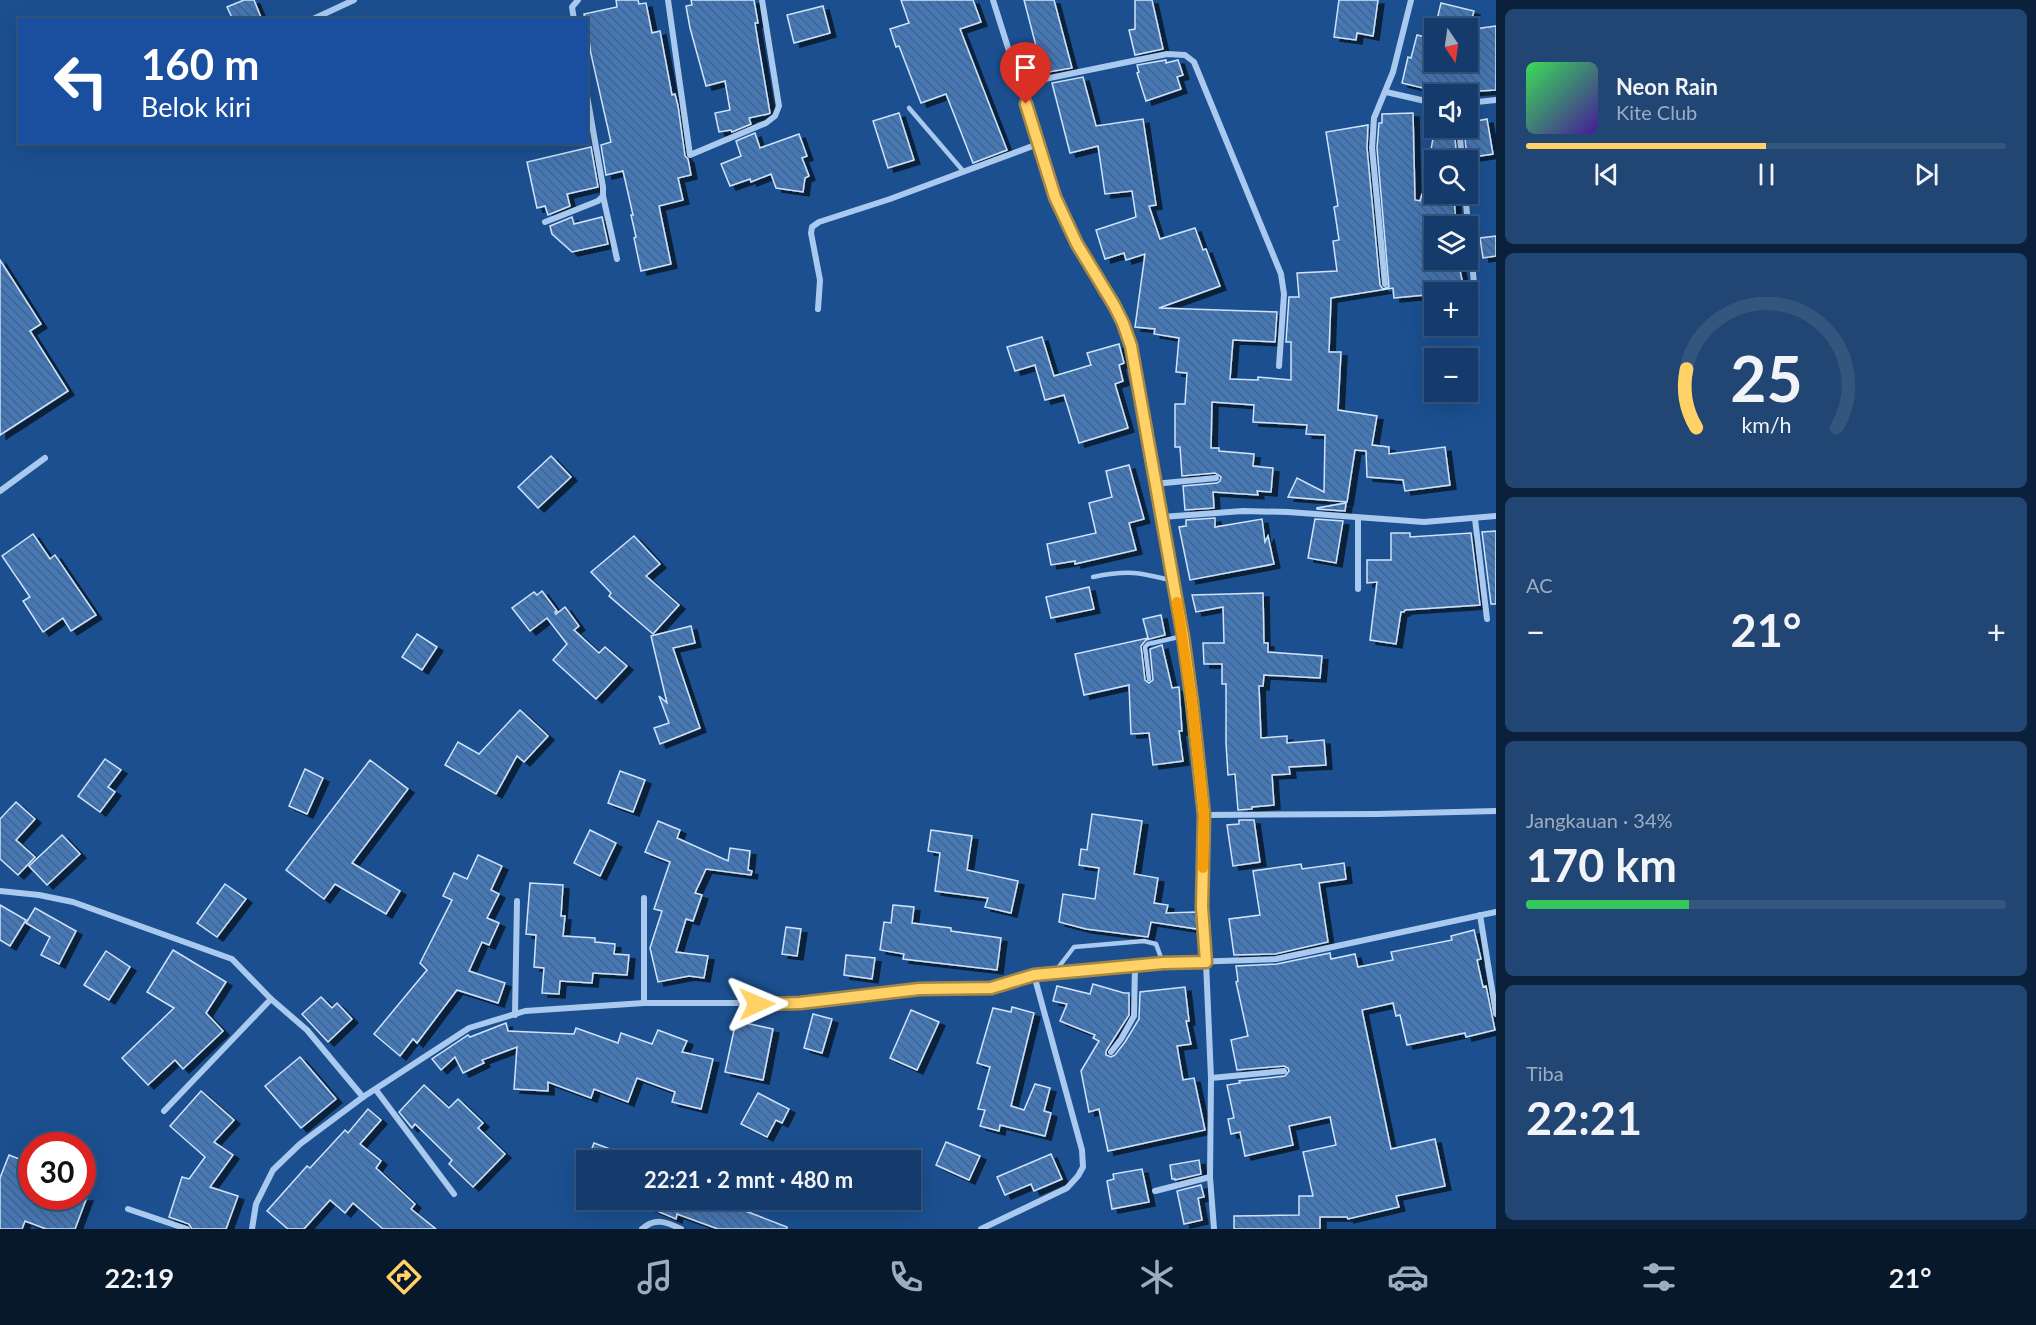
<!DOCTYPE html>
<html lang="id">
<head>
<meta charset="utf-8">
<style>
  body { margin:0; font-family:Lato,sans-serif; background:#214673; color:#f1f3f6; height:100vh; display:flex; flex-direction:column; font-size:22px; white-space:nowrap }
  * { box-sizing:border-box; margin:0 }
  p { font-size:20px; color:#9dadc1 }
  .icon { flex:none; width:33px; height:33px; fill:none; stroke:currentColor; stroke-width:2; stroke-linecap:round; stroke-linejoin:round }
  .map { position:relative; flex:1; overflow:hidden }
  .panel { display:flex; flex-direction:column; gap:9px; padding:9px; background:#0b203b; width:540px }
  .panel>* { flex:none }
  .guide { position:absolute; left:18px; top:18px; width:570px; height:126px; border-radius:0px; box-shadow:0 6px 24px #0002,0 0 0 2px #33557e; background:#1a4fa0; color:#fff; overflow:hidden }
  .needle { width:39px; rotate:167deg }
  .controls { position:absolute; left:1424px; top:18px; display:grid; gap:12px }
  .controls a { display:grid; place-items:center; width:54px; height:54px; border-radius:0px; background:#143b6b; box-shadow:0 6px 24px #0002,0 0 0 2px #33557e; font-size:30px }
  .speed { position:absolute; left:18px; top:1132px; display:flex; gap:12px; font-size:30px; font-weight:700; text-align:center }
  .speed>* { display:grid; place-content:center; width:78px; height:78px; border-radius:50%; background:#143b6b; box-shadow:0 6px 24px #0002,0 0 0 2px #33557e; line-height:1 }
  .speed .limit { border:9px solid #d22; background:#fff; color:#111 }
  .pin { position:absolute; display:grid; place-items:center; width:51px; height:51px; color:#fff; margin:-62px -26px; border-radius:50% 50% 50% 0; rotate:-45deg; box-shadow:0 0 6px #0007 }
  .pin .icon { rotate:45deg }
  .me { position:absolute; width:66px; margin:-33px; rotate:89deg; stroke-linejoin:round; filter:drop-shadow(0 0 4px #0008) }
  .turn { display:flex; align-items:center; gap:21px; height:126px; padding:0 24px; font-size:27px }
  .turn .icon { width:78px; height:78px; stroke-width:2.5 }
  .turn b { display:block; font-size:42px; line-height:51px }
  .big { font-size:45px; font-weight:700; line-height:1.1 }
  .panel .tile { flex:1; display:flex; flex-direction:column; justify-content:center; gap:9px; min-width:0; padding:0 21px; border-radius:9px; background:#214673 }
  .panel .dial { align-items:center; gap:0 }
  .dial svg { height:156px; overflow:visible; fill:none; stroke:#33557e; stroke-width:7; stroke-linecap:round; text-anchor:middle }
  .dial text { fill:#f1f3f6; stroke:none }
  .song { display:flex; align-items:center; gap:18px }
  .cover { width:72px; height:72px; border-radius:9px; background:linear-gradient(135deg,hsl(130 70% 55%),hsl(260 70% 35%)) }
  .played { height:6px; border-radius:3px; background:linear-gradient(90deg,#ffd166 50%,#33557e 50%) }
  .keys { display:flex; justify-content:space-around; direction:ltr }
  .heat { display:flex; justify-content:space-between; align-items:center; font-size:33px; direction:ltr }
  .charge { height:9px; border-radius:4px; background:linear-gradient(90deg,#34c759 34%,#33557e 0) }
  .trip { position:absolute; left:576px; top:1150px; width:345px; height:60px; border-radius:0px; background:#143b6b; box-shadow:0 6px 24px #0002,0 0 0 2px #33557e; font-weight:700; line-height:60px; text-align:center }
  .tabs { display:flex; height:96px; justify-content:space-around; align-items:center; background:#08182b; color:#9dadc1 }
  .tabs .icon { width:42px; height:42px }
  .tabs .current { color:#ffd166 }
  .tabs b { font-size:27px; color:#f1f3f6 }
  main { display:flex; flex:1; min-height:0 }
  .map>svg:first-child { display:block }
  .building { fill:url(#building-back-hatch); stroke:#cfe3fa; stroke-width:1.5; filter:url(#shadow) }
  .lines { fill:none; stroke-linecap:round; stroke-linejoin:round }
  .lane { stroke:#a9c9ee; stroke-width:4.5 }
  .street { stroke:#a9c9ee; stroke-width:6 }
  .route-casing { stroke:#a68842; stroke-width:15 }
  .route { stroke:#ffd166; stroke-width:10 }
  .slow { stroke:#f59e0b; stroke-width:10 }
</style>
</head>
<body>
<main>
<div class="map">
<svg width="1496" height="1229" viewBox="0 0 1496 1229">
  <defs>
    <pattern id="building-back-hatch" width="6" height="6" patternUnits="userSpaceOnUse" patternTransform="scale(1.5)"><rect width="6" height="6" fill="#4478b7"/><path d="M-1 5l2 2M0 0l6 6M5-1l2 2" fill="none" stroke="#486282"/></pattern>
    <filter id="shadow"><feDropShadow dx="6" dy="4" stdDeviation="0" flood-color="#0009"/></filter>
  </defs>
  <rect width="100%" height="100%" fill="#1b4f8f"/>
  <g class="building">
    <polygon points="244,0 254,0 262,20 233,20 227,7"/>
    <polygon points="616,0 638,0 639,4 646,3 652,33 660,31 672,95 675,94 678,106 685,156 688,159 691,175 678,178 683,200 659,206 671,264 641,271 634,238 636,237 631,215 633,215 623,171 606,175 601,145 611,142 591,54 586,20 585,20 584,14 617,7"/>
    <polygon points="691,0 754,0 758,23 755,23 759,48 770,113 768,114 749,118 751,124 732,132 731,130 719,132 715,113 730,110 725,81 706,86 690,28 686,6 692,5"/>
    <polygon points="901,0 973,0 981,22 960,29 1007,150 973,163 946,94 921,103 899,46 896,47 890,29 909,23"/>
    <polygon points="1024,0 1054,0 1072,68 1043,73"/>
    <polygon points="1135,0 1152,0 1163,49 1135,55 1129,30 1135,29"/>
    <polygon points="1339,0 1378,0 1373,36 1357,33 1356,40 1334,37"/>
    <polygon points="1441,3 1474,11 1469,28 1435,28"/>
    <polygon points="823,6 830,33 794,43 787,15"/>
    <polygon points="1496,26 1496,90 1463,92 1462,94 1448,94 1402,83 1408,57 1411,58 1417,35 1434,39 1434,62 1467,62 1467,30"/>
    <polygon points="1166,60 1166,63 1178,60 1183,75 1177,77 1181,89 1146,101 1137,73 1139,72 1137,65"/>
    <polygon points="1083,77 1096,126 1143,119 1156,205 1149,206 1160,239 1195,228 1203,250 1206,249 1220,286 1159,308 1277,312 1275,342 1233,340 1230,379 1258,380 1258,377 1291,380 1291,342 1286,342 1289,297 1299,297 1297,273 1337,271 1333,241 1339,240 1334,207 1338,206 1326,132 1368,125 1367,148 1380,285 1383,289 1389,287 1377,148 1379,123 1382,123 1382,114 1413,113 1415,200 1420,201 1422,194 1454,194 1456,226 1434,226 1434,260 1458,260 1463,285 1425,290 1425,295 1394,298 1393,288 1331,298 1329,352 1341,352 1338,410 1377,416 1372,445 1389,447 1389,454 1445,447 1450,485 1405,491 1403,480 1367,477 1366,451 1355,450 1347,502 1288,497 1297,478 1324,492 1325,435 1306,434 1307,425 1253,422 1254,405 1212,402 1211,448 1219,448 1219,451 1254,454 1253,466 1273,468 1271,492 1257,491 1258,495 1213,492 1214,508 1185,510 1183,486 1217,483 1220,481 1221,477 1215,473 1182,476 1180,447 1175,447 1175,404 1185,404 1187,373 1176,372 1179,338 1154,334 1155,329 1135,327 1145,254 1126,260 1124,253 1105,259 1096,230 1136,217 1132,191 1105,194 1098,146 1070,153 1052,83"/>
    <polygon points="899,113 914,160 888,168 873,121"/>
    <polygon points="1487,119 1493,154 1467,158 1464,128 1467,128 1467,123"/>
    <polygon points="1435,128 1454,128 1457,160 1429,160"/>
    <polygon points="755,133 760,148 799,134 807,156 802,158 809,176 805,178 803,192 776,188 771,174 751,182 750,179 730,186 721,164 741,156 736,141"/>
    <polygon points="591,147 598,187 567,194 570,206 548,215 545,206 537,208 527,162"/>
    <polygon points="572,217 574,224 602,217 608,244 572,252 552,234 550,226"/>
    <polygon points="1496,236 1496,256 1483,258 1480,238"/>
    <polygon points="0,260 41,324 30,331 68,391 0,435"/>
    <polygon points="1042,337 1054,376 1091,365 1087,353 1119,344 1124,363 1119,365 1123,381 1115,384 1128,428 1079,443 1064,395 1045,400 1035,365 1015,371 1007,347"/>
    <polygon points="551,456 571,477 538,508 518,487"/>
    <polygon points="1129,465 1144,519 1129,523 1136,550 1075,564 1075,561 1051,565 1047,544 1096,533 1089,503 1112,497 1106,471"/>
    <polygon points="1346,503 1345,511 1317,509 1317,508"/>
    <polygon points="1215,518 1215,527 1262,519 1265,542 1268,536 1274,564 1190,580 1179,527 1186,526 1186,520"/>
    <polygon points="1315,519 1343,521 1336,563 1308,558"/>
    <polygon points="1496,531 1496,604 1491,604 1482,532"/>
    <polygon points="1391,533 1410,533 1410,537 1471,533 1480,605 1405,610 1404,612 1401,612 1396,644 1370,640 1377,582 1367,583 1367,560 1391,560"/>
    <polygon points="33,534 50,559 55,555 96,615 71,631 63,618 43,632 23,601 30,597 2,556"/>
    <polygon points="634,536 660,564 646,576 679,605 653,634 609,596 611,593 591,572"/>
    <polygon points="1089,587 1094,609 1051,618 1046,597"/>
    <polygon points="542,591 557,611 555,612 556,614 565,607 579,626 574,630 599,653 605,647 627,666 596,699 553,660 567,644 547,618 530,631 512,608 534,592 537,595"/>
    <polygon points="1263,593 1264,643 1268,643 1268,652 1322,656 1320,678 1264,675 1263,686 1259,686 1261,738 1287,736 1287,743 1324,740 1326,765 1289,767 1290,774 1272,775 1274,805 1252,807 1252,809 1238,810 1235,774 1228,775 1226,743 1226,684 1222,684 1222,664 1204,664 1203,643 1224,643 1223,607 1196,612 1192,595"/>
    <polygon points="1161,615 1165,635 1146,640 1141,646 1145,680 1149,683 1153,680 1150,649 1162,645 1172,688 1179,687 1182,731 1179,731 1183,761 1153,765 1149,733 1131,734 1129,685 1084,695 1075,654 1148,638 1143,619"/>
    <polygon points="691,626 695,643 673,648 700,728 660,744 654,728 669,723 659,696 667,703 651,636"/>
    <polygon points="417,634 437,647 422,670 402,657"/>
    <polygon points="520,710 548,736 524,762 517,756 496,794 445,765 458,742 479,754"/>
    <polygon points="105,759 121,770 108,787 115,792 100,812 78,796"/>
    <polygon points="370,760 408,789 352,863 400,891 386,914 335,884 324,899 286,870"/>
    <polygon points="305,769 323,778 307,814 289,806"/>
    <polygon points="620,771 645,780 633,812 608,803"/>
    <polygon points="16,802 35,819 16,840 35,857 18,875 0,859 0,819"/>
    <polygon points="1092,814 1142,821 1134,874 1158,878 1154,903 1168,905 1166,913 1196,912 1197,929 1151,922 1148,937 1086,929 1059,922 1063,894 1095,899 1099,868 1079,865 1081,849 1087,850"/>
    <polygon points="1239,820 1254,820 1260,862 1233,866 1227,825 1239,824"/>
    <polygon points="658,821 680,830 677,838 728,861 730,848 750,851 748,870 752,871 751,875 706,869 695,893 702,895 693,921 686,919 676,952 708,956 704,978 689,976 658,982 650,948 662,911 654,909 670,862 645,852"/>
    <polygon points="590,830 616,843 600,876 574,863"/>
    <polygon points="931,830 972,836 967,870 1018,881 1011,913 985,907 988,898 935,891 940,853 928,851"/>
    <polygon points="62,835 80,854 47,885 29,866"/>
    <polygon points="478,855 502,866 491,890 499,894 487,918 499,923 489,945 482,942 469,971 505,983 498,1003 457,990 417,1043 413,1039 400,1056 374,1034 427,970 420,963 452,900 443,896 454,873 467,879"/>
    <polygon points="1344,863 1346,879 1319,883 1328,942 1275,954 1234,955 1229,919 1260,915 1253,871 1301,864 1302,869"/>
    <polygon points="530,883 563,885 561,916 565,916 563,936 595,938 595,942 615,944 614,954 629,955 627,975 593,973 592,983 560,981 559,994 542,993 544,968 534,967 536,935 526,934"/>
    <polygon points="225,884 246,899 217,937 197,923"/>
    <polygon points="0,905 26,920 10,946 0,940"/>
    <polygon points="893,905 914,907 912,923 951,928 951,931 1001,938 997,970 903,959 904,954 880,950 884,922 891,923"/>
    <polygon points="35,908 76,931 59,964 41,955 50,937 26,923"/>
    <polygon points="786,927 801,929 797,956 782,954"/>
    <polygon points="1474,930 1481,959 1477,960 1483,987 1486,986 1495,1030 1466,1037 1465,1033 1407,1045 1400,1015 1396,1016 1393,1003 1362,1010 1391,1149 1435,1139 1445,1186 1396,1196 1399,1207 1348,1219 1347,1217 1320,1217 1320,1229 1234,1229 1234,1216 1299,1215 1299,1196 1313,1196 1303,1152 1336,1145 1330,1117 1289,1126 1293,1145 1245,1156 1240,1132 1231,1134 1228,1119 1234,1118 1227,1085 1240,1083 1239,1081 1285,1076 1289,1071 1288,1068 1284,1066 1237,1070 1231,1040 1248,1036 1236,982 1238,981 1236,966 1277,964 1330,953 1331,959 1355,954 1358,967 1393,960 1391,952 1452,940 1451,936"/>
    <polygon points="173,950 226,982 206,1013 223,1031 183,1069 175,1060 148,1085 122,1058 174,1008 147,992"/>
    <polygon points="106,951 130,967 109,1000 84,985"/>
    <polygon points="846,955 875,958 872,979 844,975"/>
    <polygon points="1093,984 1124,993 1129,993 1129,1015 1106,1051 1106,1055 1111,1057 1115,1055 1125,1042 1139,1019 1140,992 1185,987 1189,1021 1186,1021 1191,1044 1177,1046 1183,1080 1194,1078 1205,1130 1108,1151 1099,1109 1089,1112 1081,1071 1099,1041 1093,1038 1095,1035 1060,1021 1067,1004 1053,1001 1057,986 1090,994"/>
    <polygon points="321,997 332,1008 337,1003 352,1019 328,1042 302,1014"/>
    <polygon points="1012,1007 1034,1013 1011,1106 1024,1110 1035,1084 1050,1088 1044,1111 1051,1113 1045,1136 1000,1125 999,1131 980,1126 985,1110 978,1109 990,1067 977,1063 993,1008 1011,1012"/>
    <polygon points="911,1010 939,1022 917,1070 890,1058"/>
    <polygon points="813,1014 832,1019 822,1053 804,1048"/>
    <polygon points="736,1021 773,1029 763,1080 725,1072"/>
    <polygon points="506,1023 508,1031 574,1034 576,1028 618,1043 621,1033 652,1044 658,1030 687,1041 682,1052 713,1059 701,1109 672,1102 675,1092 637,1078 628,1102 594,1089 591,1098 548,1082 548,1091 514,1089 517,1047 482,1060 484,1063 463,1073 455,1057 441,1070 432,1059 468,1035 470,1037"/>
    <polygon points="300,1057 336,1099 301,1128 265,1086"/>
    <polygon points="424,1085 449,1108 458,1099 483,1123 478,1128 505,1154 473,1187 449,1164 452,1160 415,1124 412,1128 399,1112"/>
    <polygon points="201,1091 234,1120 214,1142 233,1155 210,1187 238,1196 226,1229 192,1229 189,1224 169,1217 182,1177 189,1179 205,1157 170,1126"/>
    <polygon points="758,1093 789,1109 782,1123 776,1120 767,1137 741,1124"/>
    <polygon points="368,1109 381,1120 360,1144 381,1161 376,1168 415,1204 411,1209 436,1229 383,1229 353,1203 345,1213 330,1200 304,1229 288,1229 267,1211 307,1166 310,1168 345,1130 348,1133"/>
    <polygon points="946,1142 980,1156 969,1180 936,1165"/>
    <polygon points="594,1143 637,1159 637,1161 587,1161"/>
    <polygon points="1051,1154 1062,1179 1034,1191 1031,1184 1005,1195 997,1177"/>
    <polygon points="9,1155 32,1164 32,1197 87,1197 75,1229 46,1229 25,1221 22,1229 0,1229 0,1178"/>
    <polygon points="1199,1160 1201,1174 1175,1180 1175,1179 1172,1179 1170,1165"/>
    <polygon points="1142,1169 1149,1202 1112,1209 1107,1181 1114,1179 1113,1174"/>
    <polygon points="1201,1185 1204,1197 1198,1198 1202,1220 1184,1224 1177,1191"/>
    <polygon points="631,1200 701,1200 720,1207 722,1202 787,1227 787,1229 718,1229 677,1214 676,1219"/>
  </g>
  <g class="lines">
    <g class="lane">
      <polyline points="909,108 964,172"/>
      <path d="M1093 577C1128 570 1139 572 1173 581"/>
      <polyline points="1149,679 1145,647 1148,644 1183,636"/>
      <polyline points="1054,973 1074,947 1144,941 1156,944 1163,963"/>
    </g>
    <g class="street">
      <polyline points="668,0 690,155 766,123 775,116 779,106 762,0"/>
      <polyline points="993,0 1055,197 1077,244 1114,305 1123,323 1131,346 1183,636 1192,702 1204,815 1201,907 1206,962 1211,1078 1210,1177 1214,1229"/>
      <polyline points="311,20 354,0"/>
      <polyline points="574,20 572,7 578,0"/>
      <polyline points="1020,84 1167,54 1185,55 1194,62 1281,274 1284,294 1279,366"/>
      <polyline points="1386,92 1434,103"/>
      <polyline points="1467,103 1496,100"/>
      <polyline points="1459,128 1462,160"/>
      <polyline points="1465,194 1474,283"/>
      <polyline points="603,196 617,259"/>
      <polyline points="545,222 598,201 603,196 603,187 586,90"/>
      <polyline points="1385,284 1372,148 1374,118 1393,72 1411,0"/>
      <polyline points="818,309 820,280 811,233 812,227 819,222 890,199 1038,144"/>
      <polyline points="1154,484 1216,478"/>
      <polyline points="0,491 45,458"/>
      <polyline points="1162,517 1243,511 1288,512 1424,522 1496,516"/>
      <polyline points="1475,519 1487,619"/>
      <polyline points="1358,589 1358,518"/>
      <polyline points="1204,815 1377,814 1496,811"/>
      <polyline points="0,891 39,895 73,902 232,959 271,999 307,1030 363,1097"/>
      <polyline points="1480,915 1496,1014"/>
      <polyline points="644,1003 644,898"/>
      <polyline points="515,1015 517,901"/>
      <polyline points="1111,1052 1121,1039 1134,1016 1135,965"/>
      <polyline points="1211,1078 1284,1071"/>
      <polyline points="376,1090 454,1194"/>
      <polyline points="164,1111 271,999"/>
      <polyline points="1155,1191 1210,1177"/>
      <polyline points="128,1209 187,1229"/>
      <polyline points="252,1229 256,1204 273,1170 300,1144 363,1097 469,1028 525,1011 644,1003 800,1003 919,989 991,988 1034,975 1054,973 1163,963 1276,959 1496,912"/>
      <path d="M642 1229C655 1217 667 1222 681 1229"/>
      <polyline points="981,1229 1067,1188 1078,1176 1083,1167 1082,1150 1034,975"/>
    </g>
  </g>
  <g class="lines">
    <g class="route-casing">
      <polyline id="route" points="757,1004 800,1003 919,989 991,988 1034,975 1163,963 1206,962 1202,907 1204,815 1192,702 1183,636 1131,346 1123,323 1114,305 1077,244 1055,197 1026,104"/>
    </g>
    <use href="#route" class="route"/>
    <polyline class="slow" points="1177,602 1192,702 1204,815 1203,868"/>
  </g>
</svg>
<div class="controls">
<a><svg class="needle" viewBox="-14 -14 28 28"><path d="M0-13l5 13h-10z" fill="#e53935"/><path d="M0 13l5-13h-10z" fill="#9dadc1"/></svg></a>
<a><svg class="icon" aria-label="sound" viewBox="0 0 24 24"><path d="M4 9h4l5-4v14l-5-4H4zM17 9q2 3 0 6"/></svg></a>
<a><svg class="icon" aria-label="search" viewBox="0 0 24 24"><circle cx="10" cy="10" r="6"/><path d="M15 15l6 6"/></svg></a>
<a><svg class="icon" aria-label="layers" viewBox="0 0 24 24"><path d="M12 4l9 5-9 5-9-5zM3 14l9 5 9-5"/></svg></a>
<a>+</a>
<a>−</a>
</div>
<div class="speed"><div class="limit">30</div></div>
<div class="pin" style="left:1026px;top:104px;background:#d93025"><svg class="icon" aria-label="arrive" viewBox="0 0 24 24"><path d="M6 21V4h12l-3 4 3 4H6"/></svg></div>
<svg class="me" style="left:757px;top:1004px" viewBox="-20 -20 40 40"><path d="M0-17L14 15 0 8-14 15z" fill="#ffd166" stroke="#fff" stroke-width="4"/></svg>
<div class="trip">22:21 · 2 mnt · 480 m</div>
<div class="guide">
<div class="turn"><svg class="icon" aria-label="left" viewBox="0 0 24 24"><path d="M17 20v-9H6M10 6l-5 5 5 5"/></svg><div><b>160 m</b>Belok kiri</div></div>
</div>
</div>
<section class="panel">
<div class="tile">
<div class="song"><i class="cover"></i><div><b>Neon Rain</b><p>Kite Club</p></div></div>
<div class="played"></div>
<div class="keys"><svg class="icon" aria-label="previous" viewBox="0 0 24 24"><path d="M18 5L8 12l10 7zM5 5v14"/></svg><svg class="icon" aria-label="pause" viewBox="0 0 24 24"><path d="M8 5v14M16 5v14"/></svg><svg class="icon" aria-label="next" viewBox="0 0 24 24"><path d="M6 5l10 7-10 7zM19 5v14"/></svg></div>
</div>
<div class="tile dial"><svg viewBox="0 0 100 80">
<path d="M14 69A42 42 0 1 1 86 69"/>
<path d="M14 69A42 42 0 0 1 9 39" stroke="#ffd166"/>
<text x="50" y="56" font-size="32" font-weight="700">25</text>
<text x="50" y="72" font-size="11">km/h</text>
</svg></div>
<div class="tile"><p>AC</p>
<div class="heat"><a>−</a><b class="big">21°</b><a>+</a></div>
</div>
<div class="tile"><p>Jangkauan · 34%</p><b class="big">170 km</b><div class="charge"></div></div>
<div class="tile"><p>Tiba</p><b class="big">22:21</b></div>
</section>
</main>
<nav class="tabs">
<b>22:19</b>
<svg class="icon current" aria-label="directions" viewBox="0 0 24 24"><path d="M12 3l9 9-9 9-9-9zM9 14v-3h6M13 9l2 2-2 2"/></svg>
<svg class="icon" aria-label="music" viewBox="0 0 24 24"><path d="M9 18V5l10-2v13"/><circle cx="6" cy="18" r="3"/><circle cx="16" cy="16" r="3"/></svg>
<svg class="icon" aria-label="phone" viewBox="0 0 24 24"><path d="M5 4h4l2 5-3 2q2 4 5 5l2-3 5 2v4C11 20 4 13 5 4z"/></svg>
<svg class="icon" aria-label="climate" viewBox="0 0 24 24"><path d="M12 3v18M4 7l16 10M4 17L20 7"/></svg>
<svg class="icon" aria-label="car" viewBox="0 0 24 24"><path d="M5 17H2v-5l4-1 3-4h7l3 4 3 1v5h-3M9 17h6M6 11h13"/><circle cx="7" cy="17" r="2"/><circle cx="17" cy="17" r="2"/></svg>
<svg class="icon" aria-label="filters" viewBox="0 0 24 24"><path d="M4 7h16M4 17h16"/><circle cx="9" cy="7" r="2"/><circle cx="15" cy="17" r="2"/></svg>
<b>21°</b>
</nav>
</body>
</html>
